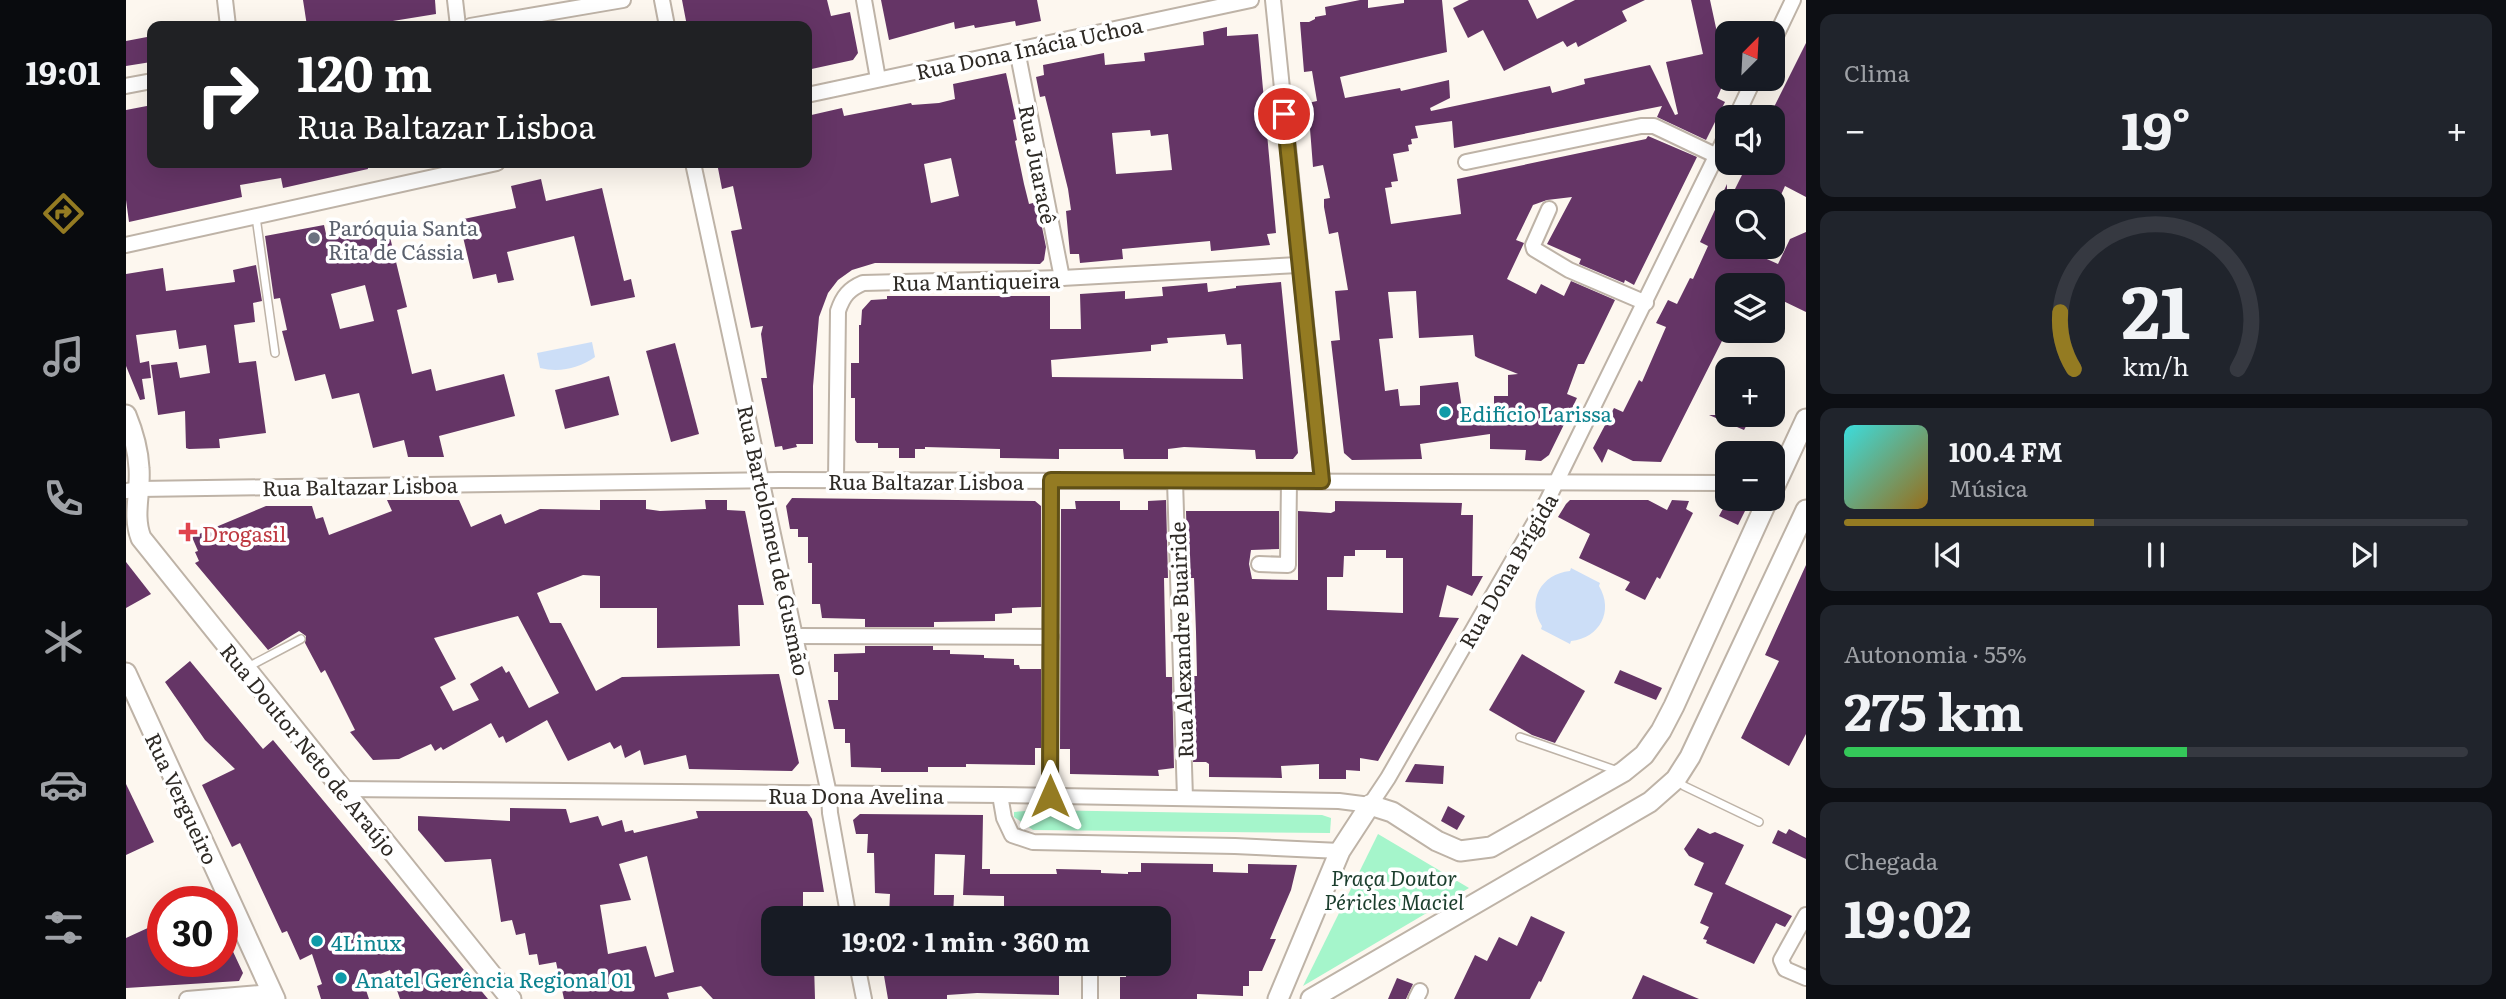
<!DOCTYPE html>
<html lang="pt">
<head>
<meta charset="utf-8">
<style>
  body { margin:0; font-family:Literata,serif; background:#20242c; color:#f1f3f6; height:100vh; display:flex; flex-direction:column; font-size:26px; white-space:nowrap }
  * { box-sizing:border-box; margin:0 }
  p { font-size:23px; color:#9ea1a6 }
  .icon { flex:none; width:38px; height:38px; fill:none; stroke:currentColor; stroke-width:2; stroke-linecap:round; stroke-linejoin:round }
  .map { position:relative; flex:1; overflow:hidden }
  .side { display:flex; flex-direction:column; gap:14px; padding:14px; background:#0d0f14; width:700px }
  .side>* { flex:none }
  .banner { position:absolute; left:21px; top:21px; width:665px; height:147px; border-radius:14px; box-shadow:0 7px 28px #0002; background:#202124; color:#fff; overflow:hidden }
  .needle { width:46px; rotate:24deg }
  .buttons { position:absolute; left:1589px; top:21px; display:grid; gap:14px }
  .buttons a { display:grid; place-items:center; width:70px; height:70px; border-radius:14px; background:#171b24; box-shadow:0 7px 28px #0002; font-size:35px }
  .speed { position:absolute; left:21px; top:886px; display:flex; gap:14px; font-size:35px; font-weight:700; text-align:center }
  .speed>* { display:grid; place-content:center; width:91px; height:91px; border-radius:50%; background:#171b24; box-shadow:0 7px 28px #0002; line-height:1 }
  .speed .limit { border:10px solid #d22; background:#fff; color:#111 }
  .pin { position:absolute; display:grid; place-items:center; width:60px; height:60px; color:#fff; margin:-30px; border:4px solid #fff; border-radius:50%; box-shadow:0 2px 7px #0007 }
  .me { position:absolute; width:77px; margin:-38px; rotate:0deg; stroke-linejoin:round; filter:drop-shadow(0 0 5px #0008) }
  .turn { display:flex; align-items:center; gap:24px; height:147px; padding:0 35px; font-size:32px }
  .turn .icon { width:91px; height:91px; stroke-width:2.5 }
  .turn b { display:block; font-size:49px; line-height:60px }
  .big { font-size:52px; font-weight:700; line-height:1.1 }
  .side .widget { flex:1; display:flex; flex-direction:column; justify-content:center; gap:10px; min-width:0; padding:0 24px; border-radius:14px; background:#20242c }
  .side .dial { align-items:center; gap:0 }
  .dial svg { height:182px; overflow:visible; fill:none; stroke:#363941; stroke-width:7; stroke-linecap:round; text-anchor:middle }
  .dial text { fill:#f1f3f6; stroke:none }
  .song { display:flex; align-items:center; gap:21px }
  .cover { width:84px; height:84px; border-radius:10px; background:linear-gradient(135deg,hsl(180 70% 55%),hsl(40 70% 35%)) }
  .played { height:7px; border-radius:4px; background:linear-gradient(90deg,#947b22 40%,#363941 40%) }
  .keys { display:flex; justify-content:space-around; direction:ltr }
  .heat { display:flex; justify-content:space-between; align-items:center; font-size:38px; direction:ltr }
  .charge { height:10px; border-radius:5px; background:linear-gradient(90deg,#34c759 55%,#363941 0) }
  .trip { position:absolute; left:635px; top:906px; width:410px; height:70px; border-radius:14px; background:#171b24; box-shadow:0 7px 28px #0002; font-weight:700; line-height:70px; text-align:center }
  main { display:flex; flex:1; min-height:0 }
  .tab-bar { display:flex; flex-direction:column; width:126px; justify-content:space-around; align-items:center; background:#090b0e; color:#9ea1a6 }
  .tab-bar .icon { width:49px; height:49px }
  .tab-bar .selected { color:#947b22 }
  .tab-bar b { font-size:32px; color:#f1f3f6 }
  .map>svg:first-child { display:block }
  .green { fill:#a5f5cb }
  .water { fill:#ccdef7 }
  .building { fill:#653566; fill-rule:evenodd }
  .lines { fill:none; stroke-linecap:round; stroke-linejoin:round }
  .lane-casing { stroke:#beb3a7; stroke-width:10 }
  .street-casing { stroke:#beb3a7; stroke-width:18 }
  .secondary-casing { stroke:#beb3a7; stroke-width:23 }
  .lane { stroke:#fff; stroke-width:7 }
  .street { stroke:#fff; stroke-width:14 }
  .secondary { stroke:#fff; stroke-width:19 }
  .route-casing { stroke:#605016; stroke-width:18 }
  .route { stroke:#947b22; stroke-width:12 }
  .worship-dot { fill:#6b7280; stroke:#fff; stroke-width:2.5 }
  .culture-dot { fill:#0f9aa8; stroke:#fff; stroke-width:2.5 }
  .health-dot { fill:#e0444e; stroke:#fff; stroke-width:2.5 }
  .labels { text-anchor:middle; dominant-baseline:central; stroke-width:7; stroke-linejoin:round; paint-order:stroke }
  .street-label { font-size:21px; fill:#2e2a25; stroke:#fff }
  .worship-label { font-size:21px; fill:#5b616d; stroke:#fff; text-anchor:start }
  .culture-label { font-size:21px; fill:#0d838f; stroke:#fff; text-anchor:start }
  .health-label { font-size:21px; fill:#be3a42; stroke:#fff; text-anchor:start }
  .park-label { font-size:21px; font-style:italic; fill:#1a3d2c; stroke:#fff }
</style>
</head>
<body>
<main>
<nav class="tab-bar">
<b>19:01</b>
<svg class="icon selected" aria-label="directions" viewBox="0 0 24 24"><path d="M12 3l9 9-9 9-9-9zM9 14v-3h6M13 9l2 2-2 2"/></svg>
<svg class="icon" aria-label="music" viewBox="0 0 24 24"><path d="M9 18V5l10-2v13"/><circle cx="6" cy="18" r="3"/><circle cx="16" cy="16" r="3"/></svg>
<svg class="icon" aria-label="phone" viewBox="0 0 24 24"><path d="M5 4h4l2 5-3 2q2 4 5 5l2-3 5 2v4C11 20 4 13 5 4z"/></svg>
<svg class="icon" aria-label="climate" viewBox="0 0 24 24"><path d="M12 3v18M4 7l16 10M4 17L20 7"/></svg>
<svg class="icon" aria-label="car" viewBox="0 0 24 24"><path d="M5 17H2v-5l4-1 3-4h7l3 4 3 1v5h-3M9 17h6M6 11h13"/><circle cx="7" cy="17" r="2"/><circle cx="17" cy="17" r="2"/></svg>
<svg class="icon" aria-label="filters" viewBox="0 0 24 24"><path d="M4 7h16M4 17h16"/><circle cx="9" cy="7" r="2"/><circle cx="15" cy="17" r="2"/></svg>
</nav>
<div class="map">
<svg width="1680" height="999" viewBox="0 0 1680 999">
  <rect width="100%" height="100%" fill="#fdf7ef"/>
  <g class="green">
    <polygon points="911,810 1196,815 1205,818 1204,833 907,830 888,817 888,812"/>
    <polygon points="1252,834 1343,888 1177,986"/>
  </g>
  <g class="water">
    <path d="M466 342 469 357C453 368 434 373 414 368L411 353Z"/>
    <path d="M1445 568 1474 583 1473 586C1488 611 1474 638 1445 641L1444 644 1415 629 1416 626C1400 601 1415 574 1444 571Z"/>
  </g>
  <g class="building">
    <polygon points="177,0 309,0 310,14 236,26 181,26"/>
    <polygon points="556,0 701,0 705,16 724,12 732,53 727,60 681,70 681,26 561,26"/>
    <polygon points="755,0 911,0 915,21 890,26 889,21 849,28 848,25 829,29 828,22 763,40"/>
    <path d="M1234 0H1242V8L1278 3V0H1316L1321 52 1214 77 1219 98 1274 88 1275 91 1323 80 1324 98 1304 108 1305 111 1424 86 1426 93 1459 84 1458 79 1524 65 1549 115 1552 114 1540 62 1577 54 1565 0H1584L1595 51 1597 50 1599 55 1601 75 1591 98 1599 102 1580 140 1531 117 1536 106 1328 148 1326 121 1289 126 1292 138 1285 139 1286 144 1282 145 1283 151 1267 154 1272 181 1265 182 1266 187 1259 188 1265 224 1335 214 1331 179 1520 139 1522 136 1571 157 1508 285 1499 280 1498 283 1453 264 1455 259 1421 244 1446 197 1421 200 1407 205 1390 240 1398 243 1381 279 1410 294 1415 284 1438 296 1445 281 1489 300 1458 364H1452L1441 394 1451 398 1423 455 1415 461 1399 460 1400 450 1364 449V434L1294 444 1296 459 1226 460 1218 453 1205 341 1214 340 1209 291 1222 290 1212 232 1203 234 1198 207V199L1204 198 1197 165 1187 167 1182 103 1191 101 1186 71 1178 72 1174 22H1183L1189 19V17L1200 15 1199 7ZM1290 291 1293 338 1347 335 1349 356 1352 358 1392 374 1382 375V396H1368V423L1338 422 1332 382 1294 386V405L1274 406 1272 389 1259 391 1253 339 1267 338 1262 292Z"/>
    <polygon points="1343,0 1402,0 1411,19 1449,0 1519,0 1496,11 1501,21 1452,47 1450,42 1441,47 1437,41 1378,71 1357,30 1342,38 1327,8"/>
    <path d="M1101 27V36L1132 34 1150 233 1141 234 1144 245 1085 251 1084 241 996 249 997 259 954 263 953 254H944L940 211 945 210 942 189 919 96 914 97 910 77 918 75 917 65 978 53 979 65 1019 61 1018 53 1078 45 1077 32ZM1024 130 1025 136 1042 134 1046 170 990 174 986 133Z"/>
    <polygon points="21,37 25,62 0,66 0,41"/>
    <polygon points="1680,43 1680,197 1659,186 1650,206 1647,201 1603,201 1622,163 1647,163 1647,109"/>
    <path d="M880 73 890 119 887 120 891 140 889 141 898 184 903 204 911 202 920 247 918 260 914 264 749 263 726 270 712 280 702 293 693 317 687 386V444H670L671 447 657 450 656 446 649 447 635 378H641L635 334 637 326 625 328 605 231 616 229 607 186 596 189 591 163H681V116L716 108 718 116 785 103 786 105 813 103 829 99 827 84ZM825 158 833 196 805 203 798 164Z"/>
    <polygon points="26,105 26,163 241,163 242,169 157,188 155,178 114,185 116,197 3,222 0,200 0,110"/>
    <polygon points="415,179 420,201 476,188 498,281 505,279 509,297 465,306 448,236 381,252 388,280 372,283 370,274 347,279 333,220 390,208 385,186"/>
    <polygon points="1601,184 1601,247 1625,247 1623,251 1652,264 1664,239 1680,232 1680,312 1647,296 1647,285 1601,285 1601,331 1535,462 1507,461 1482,449 1476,463 1467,448 1488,408 1497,412 1513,380 1516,382 1540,327 1530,323 1542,300 1551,304 1564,278 1567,279 1582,246 1574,242"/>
    <path d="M198 225 200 234 238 229 250 230 258 235 263 233 281 307 271 310 286 374 305 369 310 391 378 374 389 416 313 436 318 457H282L278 440 247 448 233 393 206 399 199 374 169 381 156 331 161 330 154 298 148 299 139 236ZM239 285 248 321 214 329 205 294Z"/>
    <polygon points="130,265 136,301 127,303 129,322 108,325 113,363 130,361 140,433 93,439 94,448 63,449 60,448 59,411 32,415 25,365 51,362 54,378 84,373 80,345 53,349 50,330 10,335 14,363 23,361 25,378 16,379 19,399 14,400 0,366 0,274 37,268 40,291 109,282 107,270"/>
    <path d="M1155 282 1172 453 1167 459H1130L1129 450 1058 447 1042 449V459H998L997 449H933V459L874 458V449L799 447V449H789V458H773V448H752V443H731L729 440V398H725V363H733V325H735L736 310 745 300 761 299V296H924V329H955L954 294 999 291V299L1037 296 1036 287 1081 283 1082 292 1110 288V286ZM1099 334 1101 345 1115 344 1117 379 926 377 925 360 1025 351V345L1042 343 1041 338Z"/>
    <polygon points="549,343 573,434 545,442 520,351"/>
    <polygon points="483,376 493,415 439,429 429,390"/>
    <polygon points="1583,415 1626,415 1618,430"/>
    <polygon points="666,498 909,501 915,506 915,607 886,608 886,613 869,614 869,621 808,622 808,627 739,627 739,619 696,618 694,604 686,604 686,563 682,563 682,537 672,537 672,529 664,529 660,506"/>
    <path d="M261 500H333L345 527 375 514 379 524 414 509 474 510V500H520V509L534 511 580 509 579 500H601V510L619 511 638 605H612L614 646 531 648V608H474V576L457 575 411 593 424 623H435L470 691 496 677 653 674 673 763 666 771 563 769 560 755 518 765 514 750 499 758 495 745 488 749 484 742 442 761 421 720 380 743 377 736 373 738 365 723 317 750 315 747 309 751 305 744 273 759 247 760 224 732 229 730 199 670 195 673 179 643 180 636 173 631 142 650 69 563 73 561 69 552 72 551 66 537 140 506H186L190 519 197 517 203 535 266 511ZM392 616 433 693 403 708 383 671 380 673 376 666 344 684 353 700 327 711 314 687 330 679 308 638Z"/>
    <polygon points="1040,500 1042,578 1038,578 1040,677 1046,677 1048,768 1032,770 1033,776 944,774 944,749 934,749 935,509 950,509 949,501 994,501 994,510 1022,510 1022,501"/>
    <polygon points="1444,500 1522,500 1541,510 1546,500 1563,501 1560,509 1567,513 1534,579 1531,577 1519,600 1499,590 1504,582 1453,558 1464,534 1432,517 1440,504"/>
    <path d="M1209 501 1336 503 1335 515H1347L1346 576H1357L1346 596 1321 585 1313 617 1333 618 1252 761 1234 758V771L1220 770V779H1193V764L1155 766 1156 778 1083 777V764L1080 762H1067L1065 676H1071L1070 632 1068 578H1062L1060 511H1153V549L1125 550 1123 564 1126 579 1172 580V511L1205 513 1209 511ZM1229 550H1260V558H1277V613L1201 610V577H1217L1218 556H1229Z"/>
    <polygon points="1601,501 1610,501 1620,509 1612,525 1593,516"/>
    <polygon points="0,562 25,594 0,608"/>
    <polygon points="1680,565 1680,734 1663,766 1615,738 1653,661 1639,655"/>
    <polygon points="739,646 807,646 807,650 824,650 824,654 858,655 858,658 888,659 888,665 893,665 894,669 915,669 915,748 909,748 909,765 840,764 840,767 802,767 802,772 755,772 755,768 725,767 724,743 719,743 719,729 708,729 702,700 712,700 712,672 708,672 708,654 739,653"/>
    <polygon points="1396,654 1459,691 1429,743 1406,735 1363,710"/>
    <polygon points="64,661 137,749 147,740 362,999 274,999 264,970 237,981 243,999 195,999 191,986 196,984 186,954 174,960 161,931 156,933 114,843 106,847 76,785 109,769 79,740 39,682"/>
    <polygon points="1494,670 1536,688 1530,700 1488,683"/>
    <polygon points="1289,764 1318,766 1317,784 1279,782"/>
    <polygon points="0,784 28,842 0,855"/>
    <polygon points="1322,806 1339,816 1331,830 1315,821"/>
    <path d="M384 808 440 809 444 823 472 816 476 826 496 820 499 832 507 830 508 833 572 818 570 811H681L686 819 698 892H677V919H648V964H688L689 999H587L575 986 541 993 543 999H438L430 962 413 965 411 954 403 955 399 933 390 935 386 920 375 922 365 859 319 862 292 830V816L384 821ZM521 856 548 972 529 977 520 946 482 954 474 905 505 900 493 864Z"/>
    <polygon points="734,814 857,815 856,869 864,869 864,874 931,874 930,869 975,870 975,873 1002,874 1002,872 1015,872 1015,863 1087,864 1087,872 1122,873 1122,864 1171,865 1165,890 1144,939 1150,939 1136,971 1123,971 1123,986 1117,986 1117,996 1071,994 1071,999 994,999 994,977 1000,977 1000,974 1005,973 1005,971 1030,972 1030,964 1032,964 1032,919 878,917 878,896 837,895 839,855 809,854 808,895 828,895 827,917 763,916 764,894 749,893 748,853 741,853 742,834 730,834 727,820"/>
    <polygon points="1572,828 1584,834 1589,832 1618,845 1599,884 1666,916 1659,927 1650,923 1628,964 1580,943 1581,940 1577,939 1583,927 1574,923 1587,893 1568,885 1578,863 1563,856 1558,849"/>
    <polygon points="1663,829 1680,838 1680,859 1646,843 1652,830 1660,834"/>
    <polygon points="1405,916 1439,932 1415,982 1413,981 1404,999 1328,999 1349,955 1361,961 1373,937 1391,946"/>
    <polygon points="37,921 37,961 96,961 96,928 117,973 113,981 0,988 0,938"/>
    <polygon points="766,964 933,964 933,995 851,993 821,995 821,999 762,999 757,970 766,970"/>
    <polygon points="1517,975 1573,999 1506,999"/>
    <polygon points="1271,978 1287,984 1280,999 1262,999"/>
  </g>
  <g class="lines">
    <g class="lane-casing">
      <g id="lane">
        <polyline points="130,217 149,353"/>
        <polyline points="120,668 175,639"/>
        <polyline points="1394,737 1492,771"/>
        <polyline points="1550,779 1558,786 1633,822"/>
      </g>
    </g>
    <g class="street-casing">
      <g id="street">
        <polyline points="99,0 102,26"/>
        <polyline points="329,0 332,26"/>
        <polyline points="536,0 541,26"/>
        <polyline points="738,0 752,79"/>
        <polyline points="1147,0 1196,481"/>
        <polyline points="344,26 497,0"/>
        <polyline points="1647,42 1667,0"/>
        <polyline points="891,50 936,278"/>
        <polyline points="0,86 26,81"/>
        <polyline points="681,95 1125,0"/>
        <polyline points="1610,117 1628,79"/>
        <polyline points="1340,162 1515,126 1528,126 1591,156"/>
        <polyline points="567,163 703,794 704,813 723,919"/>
        <polyline points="1423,209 1407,245 1408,249 1443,270 1520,303"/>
        <polyline points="0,245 371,163"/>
        <path d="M710 480 712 311C717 296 723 289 737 283L936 278 1172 265"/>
        <polyline points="1049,481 1059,798"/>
        <polyline points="0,491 13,489 654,480 1601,483"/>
        <polyline points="1133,564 1162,565 1163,481"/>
        <polyline points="670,636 925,637"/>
        <polyline points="217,789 874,795 1213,801 1244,805 1262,778 1421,501 1601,134"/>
        <polyline points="874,795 878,818 886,835 907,842 1109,846 1214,851"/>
        <polyline points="924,796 925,480"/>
        <polyline points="1680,915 1655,960 1659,969 1680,978"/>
        <polyline points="731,964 738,999"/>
        <polyline points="61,999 146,992"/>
        <polyline points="964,999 964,964"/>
        <polyline points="1290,999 1294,991"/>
      </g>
    </g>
    <g class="secondary-casing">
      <g id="secondary">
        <path d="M0 415C7 432 12 449 13 468 15 492 6 515 15 538L385 999"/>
        <polyline points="1647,490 1680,419"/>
        <polyline points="0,673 149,999"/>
        <polyline points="1152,999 1214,851 1244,805 1266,812 1311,841 1334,851 1365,847 1497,772 1518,755 1535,731 1548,706 1642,499"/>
        <polyline points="1185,999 1524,802 1550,779 1564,757 1680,510"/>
      </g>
    </g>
    <use href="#lane" class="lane"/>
    <use href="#street" class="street"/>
    <use href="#secondary" class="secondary"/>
  </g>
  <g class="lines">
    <g class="route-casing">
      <polyline id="route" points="924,796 925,480 1196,481 1158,114"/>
    </g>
    <use href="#route" class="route"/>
  </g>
  <circle class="worship-dot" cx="188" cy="238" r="7"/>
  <g class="culture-dot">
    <circle cx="1319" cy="412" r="7"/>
    <circle cx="191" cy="941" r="7"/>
    <circle cx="215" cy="978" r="7"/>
  </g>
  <path class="health-dot" d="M58.5 521.5h7v7h7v7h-7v7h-7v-7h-7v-7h7z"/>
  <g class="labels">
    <g class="street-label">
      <text transform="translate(903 47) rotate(-12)">Rua Dona Inácia Uchoa</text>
      <text transform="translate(913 164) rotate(79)">Rua Juaracê</text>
      <text transform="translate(850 280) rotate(-1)">Rua Mantiqueira</text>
      <text x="800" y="480">Rua Baltazar Lisboa</text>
      <text transform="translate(234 485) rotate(-1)">Rua Baltazar Lisboa</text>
      <text transform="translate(649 540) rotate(78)">Rua Bartolomeu de Gusmão</text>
      <text transform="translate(1381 570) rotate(-60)">Rua Dona Brígida</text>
      <text transform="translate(1054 640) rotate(-92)">Rua Alexandre Buairide</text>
      <text transform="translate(184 749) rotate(51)">Rua Doutor Neto de Araújo</text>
      <text x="730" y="794">Rua Dona Avelina</text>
      <text transform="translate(57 798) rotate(65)">Rua Vergueiro</text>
    </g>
    <g class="worship-label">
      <text x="202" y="226">Paróquia Santa<tspan x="202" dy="24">Rita de Cássia</tspan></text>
    </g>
    <g class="culture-label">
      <text x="1333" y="412">Edifício Larissa</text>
      <text x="205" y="941">4Linux</text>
      <text x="229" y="978">Anatel Gerência Regional 01</text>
    </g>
    <g class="health-label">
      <text x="76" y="532">Drogasil</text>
    </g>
    <g class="park-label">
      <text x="1268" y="876">Praça Doutor<tspan x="1268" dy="24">Péricles Maciel</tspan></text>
    </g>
  </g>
</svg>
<div class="buttons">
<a><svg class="needle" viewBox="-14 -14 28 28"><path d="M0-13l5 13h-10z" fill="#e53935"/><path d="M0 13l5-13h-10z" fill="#9ea1a6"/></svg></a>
<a><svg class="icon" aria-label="sound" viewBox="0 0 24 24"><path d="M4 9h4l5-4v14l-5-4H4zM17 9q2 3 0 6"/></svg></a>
<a><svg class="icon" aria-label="search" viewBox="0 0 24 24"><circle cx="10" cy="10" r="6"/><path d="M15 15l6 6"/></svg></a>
<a><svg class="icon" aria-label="layers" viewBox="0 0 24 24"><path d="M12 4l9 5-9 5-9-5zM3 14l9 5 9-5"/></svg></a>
<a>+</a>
<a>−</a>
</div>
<div class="speed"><div class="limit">30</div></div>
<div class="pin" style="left:1158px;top:114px;background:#d93025"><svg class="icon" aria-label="arrive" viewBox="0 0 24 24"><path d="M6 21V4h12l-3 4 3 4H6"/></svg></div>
<svg class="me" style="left:924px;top:796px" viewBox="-20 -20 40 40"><path d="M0-17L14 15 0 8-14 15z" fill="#947b22" stroke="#fff" stroke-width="4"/></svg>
<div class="trip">19:02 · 1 min · 360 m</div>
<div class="banner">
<div class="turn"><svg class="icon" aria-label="right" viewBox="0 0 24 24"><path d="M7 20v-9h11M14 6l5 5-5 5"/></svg><div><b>120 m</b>Rua Baltazar Lisboa</div></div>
</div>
</div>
<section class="side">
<div class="widget"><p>Clima</p>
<div class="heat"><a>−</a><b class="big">19°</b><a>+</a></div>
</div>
<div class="widget dial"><svg viewBox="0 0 100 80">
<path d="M14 69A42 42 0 1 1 86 69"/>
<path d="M14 69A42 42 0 0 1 8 44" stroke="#947b22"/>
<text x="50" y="56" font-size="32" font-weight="700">21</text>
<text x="50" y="72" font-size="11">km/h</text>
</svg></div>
<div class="widget">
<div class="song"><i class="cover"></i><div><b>100.4 FM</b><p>Música</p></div></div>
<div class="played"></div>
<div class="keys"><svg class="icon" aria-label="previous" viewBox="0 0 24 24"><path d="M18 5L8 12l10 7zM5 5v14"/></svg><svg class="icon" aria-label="pause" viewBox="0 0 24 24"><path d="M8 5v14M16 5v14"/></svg><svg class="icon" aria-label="next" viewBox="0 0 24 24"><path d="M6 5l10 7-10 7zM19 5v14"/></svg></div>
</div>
<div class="widget"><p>Autonomia · 55%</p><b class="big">275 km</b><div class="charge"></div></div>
<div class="widget"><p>Chegada</p><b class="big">19:02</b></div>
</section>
</main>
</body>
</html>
